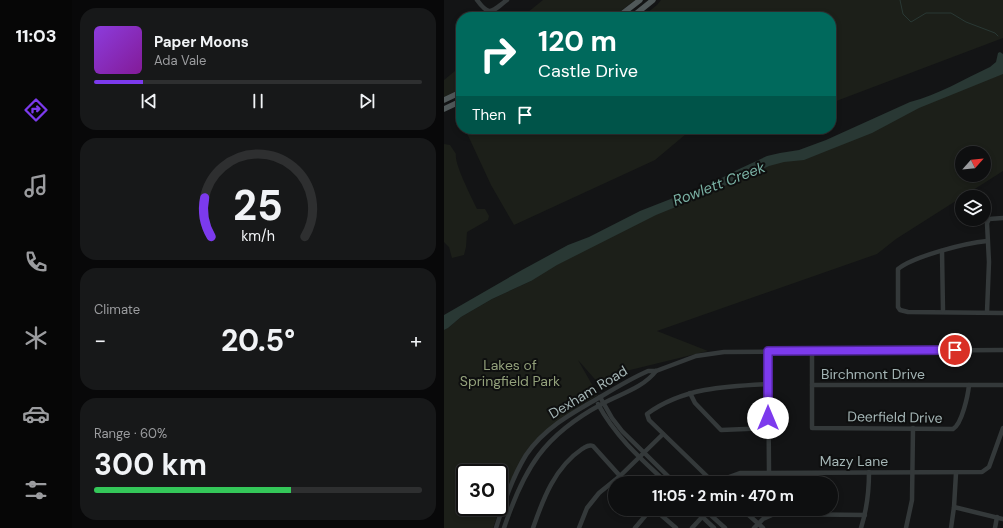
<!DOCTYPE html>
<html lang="en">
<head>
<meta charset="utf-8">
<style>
  body { margin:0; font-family:"DM Sans",sans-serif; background:#171819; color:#f1f3f6; height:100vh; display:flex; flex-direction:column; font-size:15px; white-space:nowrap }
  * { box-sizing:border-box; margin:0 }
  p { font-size:13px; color:#9b9c9f }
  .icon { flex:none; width:22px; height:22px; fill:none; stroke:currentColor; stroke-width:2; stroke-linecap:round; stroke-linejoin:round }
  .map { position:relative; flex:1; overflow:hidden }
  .details { display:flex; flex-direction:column; gap:8px; padding:8px; background:#080809; width:372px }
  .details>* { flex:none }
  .banner { position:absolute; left:12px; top:12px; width:380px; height:122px; border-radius:16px; box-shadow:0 2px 6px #0003,0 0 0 1px #2e2f30; background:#00695c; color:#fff; overflow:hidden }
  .needle { width:26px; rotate:63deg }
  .buttons { position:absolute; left:511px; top:146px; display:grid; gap:8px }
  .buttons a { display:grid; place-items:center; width:36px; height:36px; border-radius:50%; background:#0e0f10; box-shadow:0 2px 6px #0003,0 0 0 1px #2e2f30; font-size:20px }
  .speed { position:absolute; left:12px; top:464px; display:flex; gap:8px; font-size:20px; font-weight:700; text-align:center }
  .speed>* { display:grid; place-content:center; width:52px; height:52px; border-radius:50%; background:#0e0f10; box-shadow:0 2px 6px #0003,0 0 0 1px #2e2f30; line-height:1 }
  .speed .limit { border:2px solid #111; border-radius:6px; background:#fff; color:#111 }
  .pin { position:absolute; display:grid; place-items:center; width:34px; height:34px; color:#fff; margin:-17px; border:2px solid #fff; border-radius:50%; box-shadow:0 1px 4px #0007 }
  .me { position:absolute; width:44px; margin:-22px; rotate:0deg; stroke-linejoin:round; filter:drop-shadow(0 0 3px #0008) }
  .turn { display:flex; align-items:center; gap:14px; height:84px; padding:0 16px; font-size:18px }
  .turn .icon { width:52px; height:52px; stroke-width:2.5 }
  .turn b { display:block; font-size:28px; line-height:34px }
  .then { display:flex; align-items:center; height:38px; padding:0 16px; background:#0003; gap:8px; font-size:15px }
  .big { font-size:30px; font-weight:700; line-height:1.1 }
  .details .widget { flex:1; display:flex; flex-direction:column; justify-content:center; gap:6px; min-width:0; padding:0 14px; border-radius:16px; background:#171819 }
  .details .dial { align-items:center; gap:0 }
  .dial svg { height:104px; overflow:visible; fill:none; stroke:#2e2f30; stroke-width:7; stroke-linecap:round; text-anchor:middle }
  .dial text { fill:#f1f3f6; stroke:none }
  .song { display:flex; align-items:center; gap:12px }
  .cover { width:48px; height:48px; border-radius:6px; background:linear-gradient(135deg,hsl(270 70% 55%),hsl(290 70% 35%)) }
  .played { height:4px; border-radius:2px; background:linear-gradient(90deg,#7c3aed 15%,#2e2f30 15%) }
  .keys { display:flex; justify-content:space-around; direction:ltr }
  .heat { display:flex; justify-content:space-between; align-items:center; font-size:22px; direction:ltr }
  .charge { height:6px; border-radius:3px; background:linear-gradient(90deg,#34c759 60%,#2e2f30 0) }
  .trip { position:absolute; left:164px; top:476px; width:230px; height:40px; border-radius:20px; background:#0e0f10; box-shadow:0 2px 6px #0003,0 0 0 1px #2e2f30; font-weight:700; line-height:40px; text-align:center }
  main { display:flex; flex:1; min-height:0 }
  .dock { display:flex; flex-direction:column; width:72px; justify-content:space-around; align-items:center; background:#060606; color:#9b9c9f }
  .dock .icon { width:28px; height:28px }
  .dock .selected { color:#7c3aed }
  .dock b { font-size:18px; color:#f1f3f6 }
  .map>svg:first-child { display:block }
  .green { fill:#1c1f19; fill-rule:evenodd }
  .water { fill:#293834 }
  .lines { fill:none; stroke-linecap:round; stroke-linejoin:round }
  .stream { stroke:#293834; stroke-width:1 }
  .minor { stroke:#34393a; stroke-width:4.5 }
  .major { stroke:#505859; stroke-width:5.5 }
  .route-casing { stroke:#51269a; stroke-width:10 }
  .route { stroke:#7c3aed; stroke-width:7 }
  .labels { text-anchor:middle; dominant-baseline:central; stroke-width:4; stroke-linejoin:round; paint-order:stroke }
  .park-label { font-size:14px; fill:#93a17b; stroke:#0e0f0f }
  .street-label { font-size:14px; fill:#a4b5b5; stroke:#0e0f0f }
  .water-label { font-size:15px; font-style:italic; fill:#7ab1a4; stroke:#0e0f0f }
</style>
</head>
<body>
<main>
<nav class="dock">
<b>11:03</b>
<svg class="icon selected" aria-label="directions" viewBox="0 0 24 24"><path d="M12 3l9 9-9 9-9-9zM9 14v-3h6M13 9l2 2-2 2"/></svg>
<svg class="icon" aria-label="music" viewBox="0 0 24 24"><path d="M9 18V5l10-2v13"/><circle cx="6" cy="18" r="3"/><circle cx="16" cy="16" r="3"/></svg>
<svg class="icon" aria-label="phone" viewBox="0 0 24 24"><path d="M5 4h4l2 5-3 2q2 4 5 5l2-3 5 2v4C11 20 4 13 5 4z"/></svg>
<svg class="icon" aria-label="climate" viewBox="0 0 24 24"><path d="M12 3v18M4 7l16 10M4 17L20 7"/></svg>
<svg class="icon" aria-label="car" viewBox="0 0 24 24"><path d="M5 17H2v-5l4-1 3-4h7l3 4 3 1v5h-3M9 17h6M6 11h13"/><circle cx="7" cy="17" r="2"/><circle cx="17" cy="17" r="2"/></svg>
<svg class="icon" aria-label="filters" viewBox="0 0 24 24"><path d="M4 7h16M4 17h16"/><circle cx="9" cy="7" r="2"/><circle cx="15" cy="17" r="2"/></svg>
</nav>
<section class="details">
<div class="widget">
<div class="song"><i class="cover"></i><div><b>Paper Moons</b><p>Ada Vale</p></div></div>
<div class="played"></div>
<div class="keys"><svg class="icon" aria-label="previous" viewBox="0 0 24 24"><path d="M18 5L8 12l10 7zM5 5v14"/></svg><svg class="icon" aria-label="pause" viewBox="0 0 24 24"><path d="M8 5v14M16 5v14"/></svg><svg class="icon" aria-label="next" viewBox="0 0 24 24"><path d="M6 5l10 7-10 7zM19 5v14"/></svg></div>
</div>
<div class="widget dial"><svg viewBox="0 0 100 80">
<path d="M14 69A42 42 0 1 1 86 69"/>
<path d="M14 69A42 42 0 0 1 9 39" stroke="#7c3aed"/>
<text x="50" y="56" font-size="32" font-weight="700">25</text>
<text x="50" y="72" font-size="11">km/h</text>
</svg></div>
<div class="widget"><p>Climate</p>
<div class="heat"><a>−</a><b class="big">20.5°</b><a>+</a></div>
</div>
<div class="widget"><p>Range · 60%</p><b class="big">300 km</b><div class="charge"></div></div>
</section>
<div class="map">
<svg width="559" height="528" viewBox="0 0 559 528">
  <rect width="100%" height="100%" fill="#131415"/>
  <g class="green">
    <polygon points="99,0 191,0 169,17 78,17"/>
    <polygon points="217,0 559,0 559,38 387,103 387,17 330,17 329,15 310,12 303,17 198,17 213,5"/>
    <path d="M559 65V171L452 239 433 254 213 331 264 351 182 371 156 385 134 360 154 395 120 416 97 436 65 484 49 528H0V330L4 328 17 317 48 299 87 281 86 279 248 192 364 152ZM518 153H540V175H518ZM21 473H55V507H21Z"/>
    <polygon points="17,66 17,89 0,97 0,80"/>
    <polygon points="21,129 248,129 211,160 70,225 47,185"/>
    <path d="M0 144 6 145 12 154C10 164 28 198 33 209H41L45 216 44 220 23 232 22 247 20 255 8 258 5 247 0 242Z"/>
  </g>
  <path class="water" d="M556 52 559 54V74L475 108 428 133 385 150 360 160 340 162 325 166 249 200 212 215 113 265 87 281 48 299 17 317 4 328 0 330V315L78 270 124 245 145 237 196 211 270 182 293 170 323 156 336 153 355 150 382 140 466 102C494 95 520 79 546 67L552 62 554 53Z"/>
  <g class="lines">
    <polyline class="stream" points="456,0 459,14 467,22 482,13 507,13 522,22 551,33 554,36"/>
    <g class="minor">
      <path d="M33 0C46 18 48 11 63 0"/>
      <path d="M543 241C522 243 470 256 454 269V307L456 310 464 312 559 313"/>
      <polyline points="498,251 499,311"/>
      <polyline points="543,312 545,262 543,223 545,219 559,218"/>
      <polyline points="324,351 325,472"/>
      <path d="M368 351V428L509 429C518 424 524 395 525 385"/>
      <polyline points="368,385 559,385"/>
      <polyline points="246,393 251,403 277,430 324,428"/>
      <polyline points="156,397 168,418 178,431 231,483"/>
      <path d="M154 404C171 436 197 459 223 483"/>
      <path d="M270 483 205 420 203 414C238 388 282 386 324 384"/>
      <polyline points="278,483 285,477 296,473 538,472 545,467 559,428"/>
      <polyline points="510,507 559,519"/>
      <polyline points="210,509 232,528"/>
      <polyline points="250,509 270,528"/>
      <polyline points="260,509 281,528"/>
      <polyline points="298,509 319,528"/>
      <path d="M52 528C60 503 68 478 82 455 101 427 130 412 158 396 173 387 188 378 204 371H212L252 356 280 352 559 350"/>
      <path d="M60 528C80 468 100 435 158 404 176 394 199 388 212 371"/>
      <path d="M89 528C99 499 111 467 138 449 142 447 144 444 149 446L176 476"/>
      <polyline points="135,528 143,508 155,493 176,476 219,434"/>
      <polyline points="191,528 207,509"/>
      <polyline points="248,528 259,516"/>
      <polyline points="310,528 319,519 330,514 421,515"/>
      <path d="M417 528C423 509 425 492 425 472"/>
      <polyline points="462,528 468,500 469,428"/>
      <polyline points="507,528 510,507 512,473"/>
      <polyline points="551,528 553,517"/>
    </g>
    <g class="major">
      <polyline points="174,17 196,0"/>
      <polyline points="188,17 209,0"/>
      <polyline points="0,100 17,92"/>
      <polyline points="0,109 17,101"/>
    </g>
  </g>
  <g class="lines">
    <g class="route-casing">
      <polyline id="route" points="324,418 324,351 511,350"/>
    </g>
    <use href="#route" class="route"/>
  </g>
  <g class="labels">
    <g class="park-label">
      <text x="66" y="365">Lakes of<tspan x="66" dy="16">Springfield Park</tspan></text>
    </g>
    <g class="street-label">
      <text x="429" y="374">Birchmont Drive</text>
      <text transform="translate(144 392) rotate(-31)">Dexham Road</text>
      <text transform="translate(451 417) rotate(1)">Deerfield Drive</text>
      <text x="410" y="461">Mazy Lane</text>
    </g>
    <g class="water-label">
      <text transform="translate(275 184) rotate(-21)">Rowlett Creek</text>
    </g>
  </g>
</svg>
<div class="buttons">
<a><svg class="needle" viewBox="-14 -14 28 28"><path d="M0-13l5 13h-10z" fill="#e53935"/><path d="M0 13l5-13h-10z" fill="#9b9c9f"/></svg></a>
<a><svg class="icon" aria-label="layers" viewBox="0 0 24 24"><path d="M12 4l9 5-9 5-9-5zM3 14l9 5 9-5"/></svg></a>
</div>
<div class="speed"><div class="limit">30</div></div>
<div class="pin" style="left:511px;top:350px;background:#d93025"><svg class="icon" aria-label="arrive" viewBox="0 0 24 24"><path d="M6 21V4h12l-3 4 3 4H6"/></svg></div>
<svg class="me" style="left:324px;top:418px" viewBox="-20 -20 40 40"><circle r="19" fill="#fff"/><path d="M0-13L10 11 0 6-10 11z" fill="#7c3aed"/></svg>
<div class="trip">11:05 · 2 min · 470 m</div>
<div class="banner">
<div class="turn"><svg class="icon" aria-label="right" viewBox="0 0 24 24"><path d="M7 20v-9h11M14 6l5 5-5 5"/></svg><div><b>120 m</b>Castle Drive</div></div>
<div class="then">Then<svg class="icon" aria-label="arrive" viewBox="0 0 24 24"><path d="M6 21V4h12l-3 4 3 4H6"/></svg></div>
</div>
</div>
</main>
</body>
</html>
